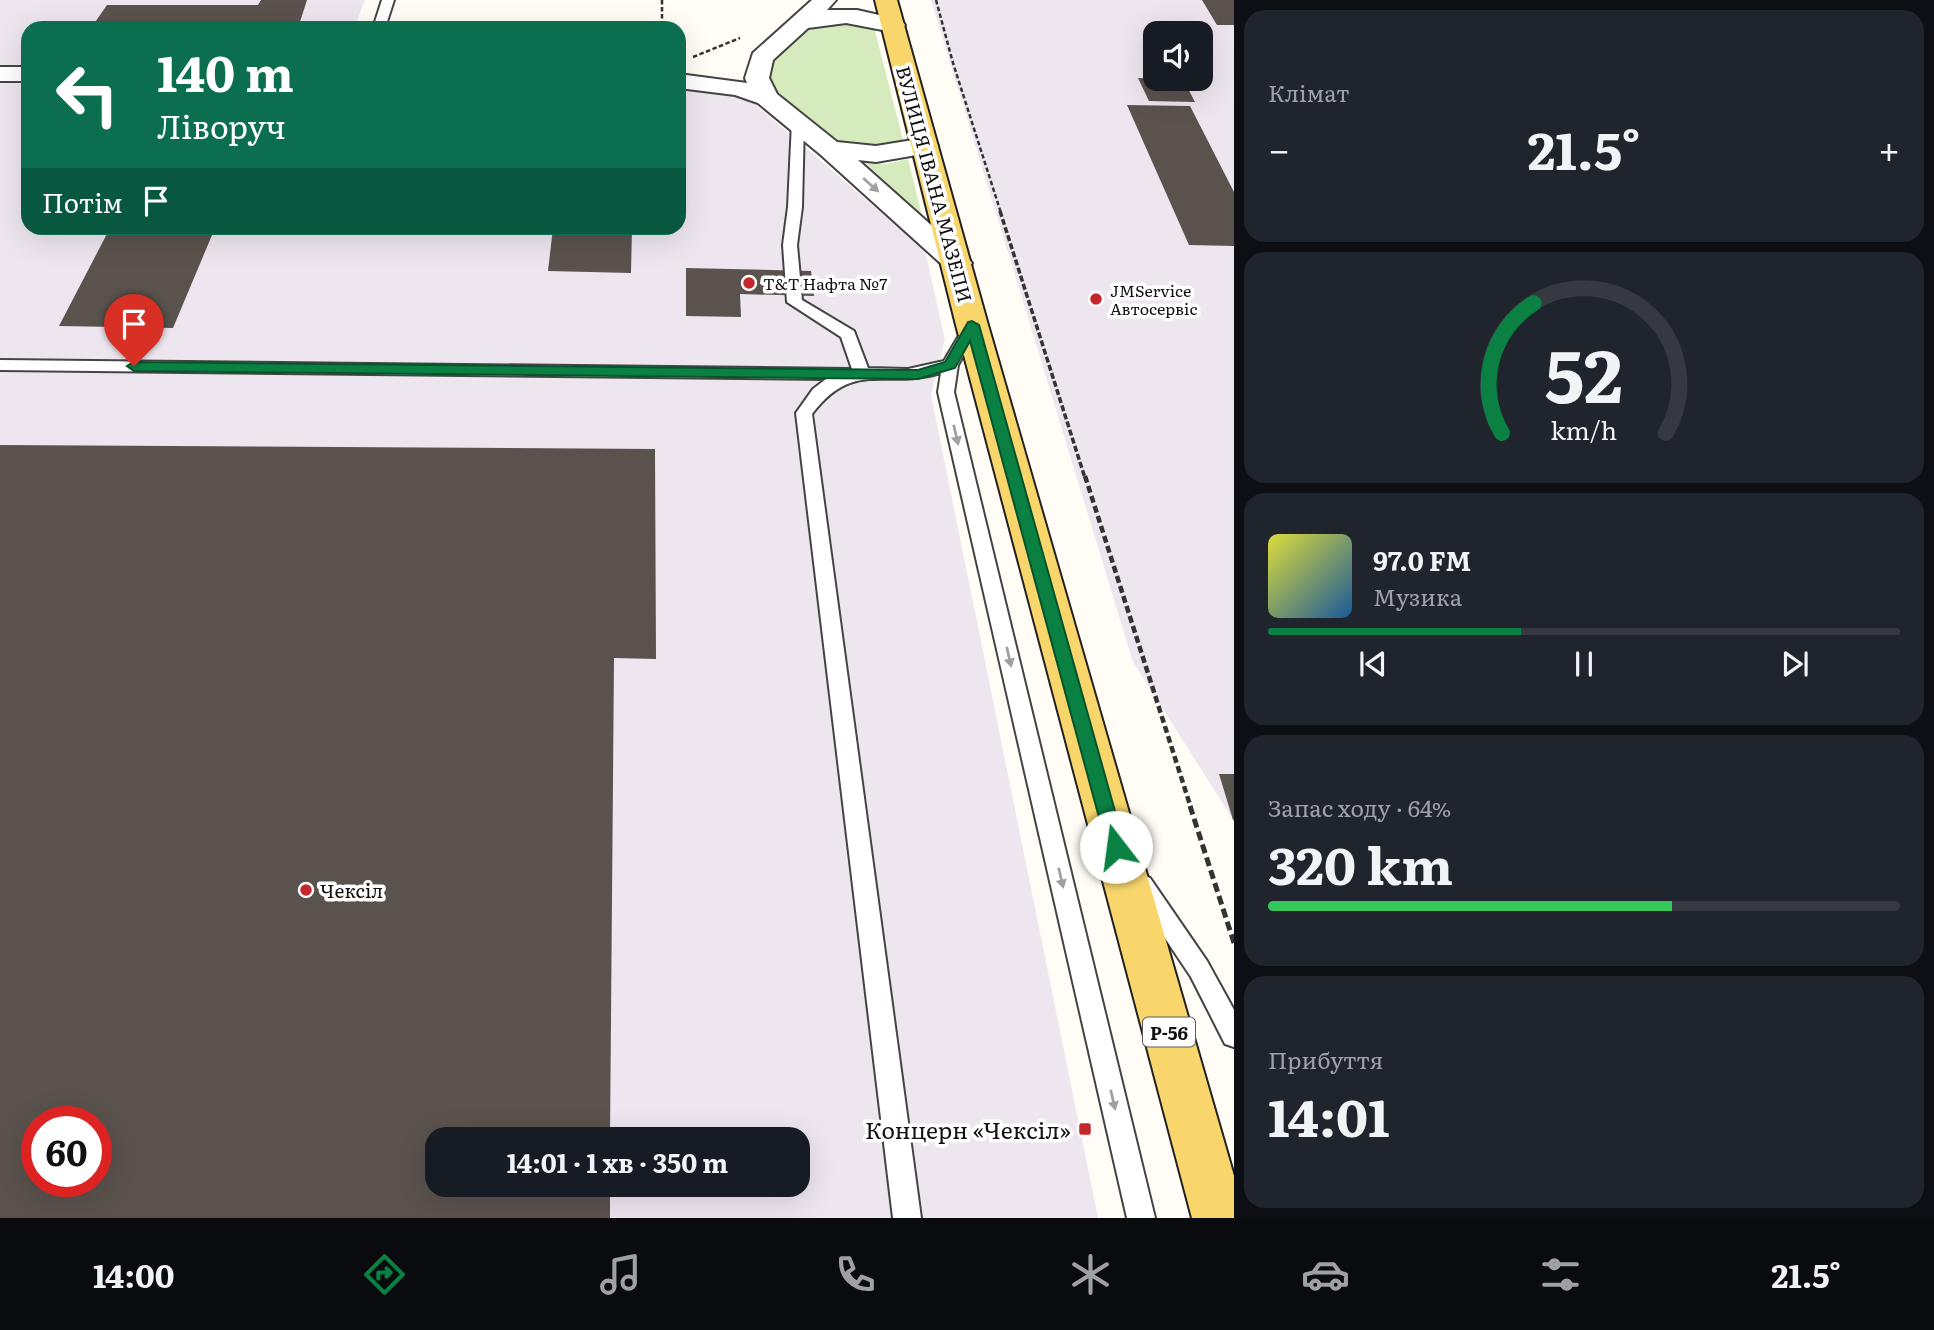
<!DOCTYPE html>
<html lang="uk">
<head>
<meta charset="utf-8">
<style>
  body { margin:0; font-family:Literata,serif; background:#20242c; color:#f1f3f6; height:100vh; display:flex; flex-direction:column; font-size:26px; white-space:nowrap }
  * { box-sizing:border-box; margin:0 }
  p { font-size:23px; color:#9ea1a6 }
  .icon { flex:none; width:38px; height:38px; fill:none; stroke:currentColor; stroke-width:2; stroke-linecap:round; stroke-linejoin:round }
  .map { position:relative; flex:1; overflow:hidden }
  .sheet { display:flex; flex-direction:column; gap:10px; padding:10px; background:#0d0f14; width:700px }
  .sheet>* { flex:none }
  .guide { position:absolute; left:21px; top:21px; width:665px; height:214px; border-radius:21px; box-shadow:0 7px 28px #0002; background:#0b6e4f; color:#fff; overflow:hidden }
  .fabs { position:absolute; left:1143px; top:21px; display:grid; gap:14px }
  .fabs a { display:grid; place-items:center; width:70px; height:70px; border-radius:14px; background:#171b24; box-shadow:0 7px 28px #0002; font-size:35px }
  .speed { position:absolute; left:21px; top:1106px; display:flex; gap:14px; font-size:35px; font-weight:700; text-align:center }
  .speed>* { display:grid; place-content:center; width:91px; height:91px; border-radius:50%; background:#171b24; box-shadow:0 7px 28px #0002; line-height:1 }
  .speed .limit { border:10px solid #d22; background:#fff; color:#111 }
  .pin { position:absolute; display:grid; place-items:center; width:60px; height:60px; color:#fff; margin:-72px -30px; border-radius:50% 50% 50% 0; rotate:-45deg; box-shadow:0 0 7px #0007 }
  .pin .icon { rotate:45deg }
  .me { position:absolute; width:77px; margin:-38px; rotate:345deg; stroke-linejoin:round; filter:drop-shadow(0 0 5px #0008) }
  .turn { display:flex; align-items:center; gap:24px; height:147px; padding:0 21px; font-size:32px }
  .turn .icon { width:91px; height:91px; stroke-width:2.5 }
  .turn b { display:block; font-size:49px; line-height:60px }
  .then { display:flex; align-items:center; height:66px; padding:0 21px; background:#0003; gap:14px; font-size:26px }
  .big { font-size:52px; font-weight:700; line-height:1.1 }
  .sheet .tile { flex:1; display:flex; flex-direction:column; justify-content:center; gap:10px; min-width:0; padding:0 24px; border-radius:21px; background:#20242c }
  .sheet .dial { align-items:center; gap:0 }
  .dial svg { height:182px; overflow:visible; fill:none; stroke:#363941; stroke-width:7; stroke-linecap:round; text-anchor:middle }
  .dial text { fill:#f1f3f6; stroke:none }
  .song { display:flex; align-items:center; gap:21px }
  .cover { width:84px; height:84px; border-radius:10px; background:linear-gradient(135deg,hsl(60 70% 55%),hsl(210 70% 35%)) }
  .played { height:7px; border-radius:4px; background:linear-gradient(90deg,#0b8043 40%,#363941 40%) }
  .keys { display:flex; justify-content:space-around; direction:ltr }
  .heat { display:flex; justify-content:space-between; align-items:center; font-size:38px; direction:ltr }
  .charge { height:10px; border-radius:5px; background:linear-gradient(90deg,#34c759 64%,#363941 0) }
  .trip { position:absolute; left:425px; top:1127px; width:385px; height:70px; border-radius:21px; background:#171b24; box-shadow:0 7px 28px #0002; font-weight:700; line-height:70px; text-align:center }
  .menu { display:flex; height:112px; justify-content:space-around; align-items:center; background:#090b0e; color:#9ea1a6 }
  .menu .icon { width:49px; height:49px }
  .menu .active { color:#0b8043 }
  .menu b { font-size:32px; color:#f1f3f6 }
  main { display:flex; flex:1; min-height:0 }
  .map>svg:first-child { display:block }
  .industrial { fill:#eee6ef; fill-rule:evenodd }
  .green { fill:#d5ebbd }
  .building { fill:#5a524d; fill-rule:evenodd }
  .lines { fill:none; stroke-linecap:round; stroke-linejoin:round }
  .lane-casing { stroke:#444; stroke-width:4 }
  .street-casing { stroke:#444; stroke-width:4 }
  .primary-casing { stroke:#222; stroke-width:4 }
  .path-far3 { stroke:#333; stroke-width:2.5; stroke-dasharray:4.5 2.5; stroke-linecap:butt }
  .path-far2 { stroke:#333; stroke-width:3.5; stroke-dasharray:6 2.5; stroke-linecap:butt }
  .path-far1 { stroke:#333; stroke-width:4.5; stroke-dasharray:7 3.5; stroke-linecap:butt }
  .path { stroke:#333; stroke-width:5; stroke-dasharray:9 4.5; stroke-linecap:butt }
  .lane { fill:#fff; fill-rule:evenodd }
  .street { fill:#fff; fill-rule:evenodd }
  .primary { fill:#f9d66b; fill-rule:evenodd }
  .oneway { fill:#a0a0a0 }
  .route { fill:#0b8043; stroke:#07532c; stroke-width:2 }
  .poi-dot { fill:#c4262e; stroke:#fff; stroke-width:2.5 }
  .labels { text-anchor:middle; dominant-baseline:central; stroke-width:7; stroke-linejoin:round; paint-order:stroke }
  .far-poi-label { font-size:16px; fill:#111; stroke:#fff; text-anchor:start }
  .shield { fill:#fff; stroke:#585858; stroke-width:2 }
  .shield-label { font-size:18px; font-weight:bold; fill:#111 }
  .street-label { font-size:19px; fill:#111; stroke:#fff }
  .poi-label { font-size:19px; fill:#111; stroke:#fff; text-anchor:start }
  .near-poi-label { font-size:23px; fill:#111; stroke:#fff; text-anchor:end }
</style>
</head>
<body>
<main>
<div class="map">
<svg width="1234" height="1218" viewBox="0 0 1234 1218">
  <rect width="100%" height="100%" fill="#fffdf5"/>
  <g class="industrial">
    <path d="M0 0H365L354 28H28V228H679V81L742 93 925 250 945 340 931 395 1098 1218H0ZM37 1122H96V1181H37ZM438 1139H798V1185H438Z"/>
    <path d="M931 0H1234V821L1133 662ZM1155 33H1200V79H1155Z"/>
  </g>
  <g class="green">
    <path d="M841 19 874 27 903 140C885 148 862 148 843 143 822 137 778 97 768 78 780 35 802 30 841 19Z"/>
    <polygon points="908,159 922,216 864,162 886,164"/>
  </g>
  <g class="building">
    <polygon points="261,0 307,0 298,28 91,28 107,5 258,5"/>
    <polygon points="1202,0 1234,0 1234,25 1217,25"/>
    <polygon points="1138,78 1183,79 1195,102 1149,101"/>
    <polygon points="1127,105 1190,106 1234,192 1234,246 1189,245"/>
    <polygon points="110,228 215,228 173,328 59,326"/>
    <polygon points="553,228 632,228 631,273 548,271"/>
    <polygon points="686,268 811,271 814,296 740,294 741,317 686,316"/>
    <path d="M0 445 655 449 656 659 614 658 610 1139H438V1185H610V1218H0ZM37 1122H96V1181H37Z"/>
    <polygon points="1219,774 1234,774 1234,820 1233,820"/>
  </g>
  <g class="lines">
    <g class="lane-casing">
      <g id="lane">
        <polygon points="382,0 394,0 385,28 373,28"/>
        <path d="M798 118 804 122 802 207 797 245 802 300 854 331 868 368 908 369 944 361 967 322 972 320 980 325 958 365 954 392 1155 1218H1127L938 392 941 373C886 390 854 358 812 414L921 1218H893L796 413 813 389 826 379 0 370V360L852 369 841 337 787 302 783 245 788 207 792 122Z"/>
        <polygon points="1142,874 1150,878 1207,961 1234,1010 1234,1047 1225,1044 1191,977 1134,892 1131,885 1134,878"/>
      </g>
    </g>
    <g class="street-casing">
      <g id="street">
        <polygon points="812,0 836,0 827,10 857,10 901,20 905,25 901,30 893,32 846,23 808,28 773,60 769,78 777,94 837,142 876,146 925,138 934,140 938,146 934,152 876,162 858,160 967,257 972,263 967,269 957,272 947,269 821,155 758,103 735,95 679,88 679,74 747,83 745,78 753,53"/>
        <rect x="0" y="67" width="28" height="14"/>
      </g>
    </g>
    <g class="primary-casing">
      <polygon id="primary" points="875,0 897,0 988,325 1234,1176 1234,1218 1192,1218 956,325"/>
    </g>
    <g class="path-far3">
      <polyline points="662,0 662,28"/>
      <polyline points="936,0 953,63 1001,213"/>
      <polyline points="693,57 740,38"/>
    </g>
    <polyline class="path-far2" points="1000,211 1085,478"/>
    <polyline class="path-far1" points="1085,476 1191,808"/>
    <polyline class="path" points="1190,806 1234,943"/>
    <use href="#lane" class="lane"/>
    <use href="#street" class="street"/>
    <use href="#primary" class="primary"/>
  </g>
  <defs><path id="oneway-solid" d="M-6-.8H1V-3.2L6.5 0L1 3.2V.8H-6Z" transform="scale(1.75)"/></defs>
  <g class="oneway">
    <use href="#oneway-solid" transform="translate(871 185) rotate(42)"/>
    <use href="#oneway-solid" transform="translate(956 435) rotate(77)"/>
    <use href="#oneway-solid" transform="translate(1009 657) rotate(77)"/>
    <use href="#oneway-solid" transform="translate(1061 878) rotate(77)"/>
    <use href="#oneway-solid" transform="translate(1113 1100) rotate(77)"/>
  </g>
  <polygon class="route" points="972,321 979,325 1125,847 1123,853 1116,855 1110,853 1107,847 970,341 955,368 918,379 134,371 127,366 134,362 918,370 945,362 968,322"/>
  <g class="poi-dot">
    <circle cx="749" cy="283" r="7"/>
    <circle cx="1096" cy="299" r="7"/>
    <circle cx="306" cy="890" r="7"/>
    <rect x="1078" y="1122" width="14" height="14" rx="3.5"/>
  </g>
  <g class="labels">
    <g class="far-poi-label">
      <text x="763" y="283">Т&amp;Т Нафта №7</text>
      <text x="1110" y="290">JMService<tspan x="1110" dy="18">Автосервіс</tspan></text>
    </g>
    <rect class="shield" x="1143" y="1017.5" width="52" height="29" rx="5"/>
    <g class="shield-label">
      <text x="1169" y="1032">Р-56</text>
    </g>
    <g class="street-label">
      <text transform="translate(935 184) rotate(75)">ВУЛИЦЯ ІВАНА МАЗЕПИ</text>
    </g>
    <g class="poi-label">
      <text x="320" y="890">Чексіл</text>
    </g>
    <g class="near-poi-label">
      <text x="1071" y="1129">Концерн «Чексіл»</text>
    </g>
  </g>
</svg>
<div class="fabs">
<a><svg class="icon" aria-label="sound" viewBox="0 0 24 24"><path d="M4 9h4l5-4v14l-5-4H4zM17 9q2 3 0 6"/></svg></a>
</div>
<div class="speed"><div class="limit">60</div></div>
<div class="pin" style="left:134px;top:366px;background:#d93025"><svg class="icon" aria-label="arrive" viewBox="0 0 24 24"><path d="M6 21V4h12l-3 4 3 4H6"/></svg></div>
<svg class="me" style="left:1116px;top:847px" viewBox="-20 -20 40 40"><circle r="19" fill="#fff"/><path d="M0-13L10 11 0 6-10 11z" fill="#0b8043"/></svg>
<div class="trip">14:01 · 1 хв · 350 m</div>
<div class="guide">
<div class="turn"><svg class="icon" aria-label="left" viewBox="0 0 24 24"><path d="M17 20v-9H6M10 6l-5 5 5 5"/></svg><div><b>140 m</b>Ліворуч</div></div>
<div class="then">Потім<svg class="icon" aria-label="arrive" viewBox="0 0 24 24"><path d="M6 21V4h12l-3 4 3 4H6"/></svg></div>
</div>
</div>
<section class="sheet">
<div class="tile"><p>Клімат</p>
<div class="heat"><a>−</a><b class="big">21.5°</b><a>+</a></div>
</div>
<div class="tile dial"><svg viewBox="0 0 100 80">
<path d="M14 69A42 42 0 1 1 86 69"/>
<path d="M14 69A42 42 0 0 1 28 12" stroke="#0b8043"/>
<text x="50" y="56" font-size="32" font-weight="700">52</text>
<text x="50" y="72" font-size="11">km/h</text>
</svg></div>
<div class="tile">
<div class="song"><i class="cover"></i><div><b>97.0 FM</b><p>Музика</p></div></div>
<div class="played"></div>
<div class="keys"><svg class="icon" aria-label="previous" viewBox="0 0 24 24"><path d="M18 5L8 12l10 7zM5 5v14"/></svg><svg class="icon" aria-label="pause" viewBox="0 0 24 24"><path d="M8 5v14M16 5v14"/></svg><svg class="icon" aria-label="next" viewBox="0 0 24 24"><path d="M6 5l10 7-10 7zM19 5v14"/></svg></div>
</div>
<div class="tile"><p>Запас ходу · 64%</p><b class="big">320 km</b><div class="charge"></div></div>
<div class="tile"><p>Прибуття</p><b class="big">14:01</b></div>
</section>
</main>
<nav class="menu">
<b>14:00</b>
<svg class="icon active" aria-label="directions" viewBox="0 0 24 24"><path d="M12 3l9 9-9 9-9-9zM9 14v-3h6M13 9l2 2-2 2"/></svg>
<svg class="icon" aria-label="music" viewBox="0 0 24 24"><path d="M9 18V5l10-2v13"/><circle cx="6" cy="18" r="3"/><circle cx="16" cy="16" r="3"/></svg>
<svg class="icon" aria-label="phone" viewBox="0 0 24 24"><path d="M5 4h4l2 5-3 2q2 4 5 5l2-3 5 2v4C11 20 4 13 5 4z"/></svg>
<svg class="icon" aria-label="climate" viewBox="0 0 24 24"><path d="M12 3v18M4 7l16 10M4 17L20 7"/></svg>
<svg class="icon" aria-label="car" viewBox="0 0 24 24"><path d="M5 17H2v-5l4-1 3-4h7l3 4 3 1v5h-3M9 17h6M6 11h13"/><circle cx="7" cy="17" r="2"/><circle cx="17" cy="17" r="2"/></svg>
<svg class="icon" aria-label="filters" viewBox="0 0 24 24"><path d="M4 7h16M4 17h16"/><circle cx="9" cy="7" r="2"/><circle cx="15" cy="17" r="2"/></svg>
<b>21.5°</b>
</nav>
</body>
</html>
